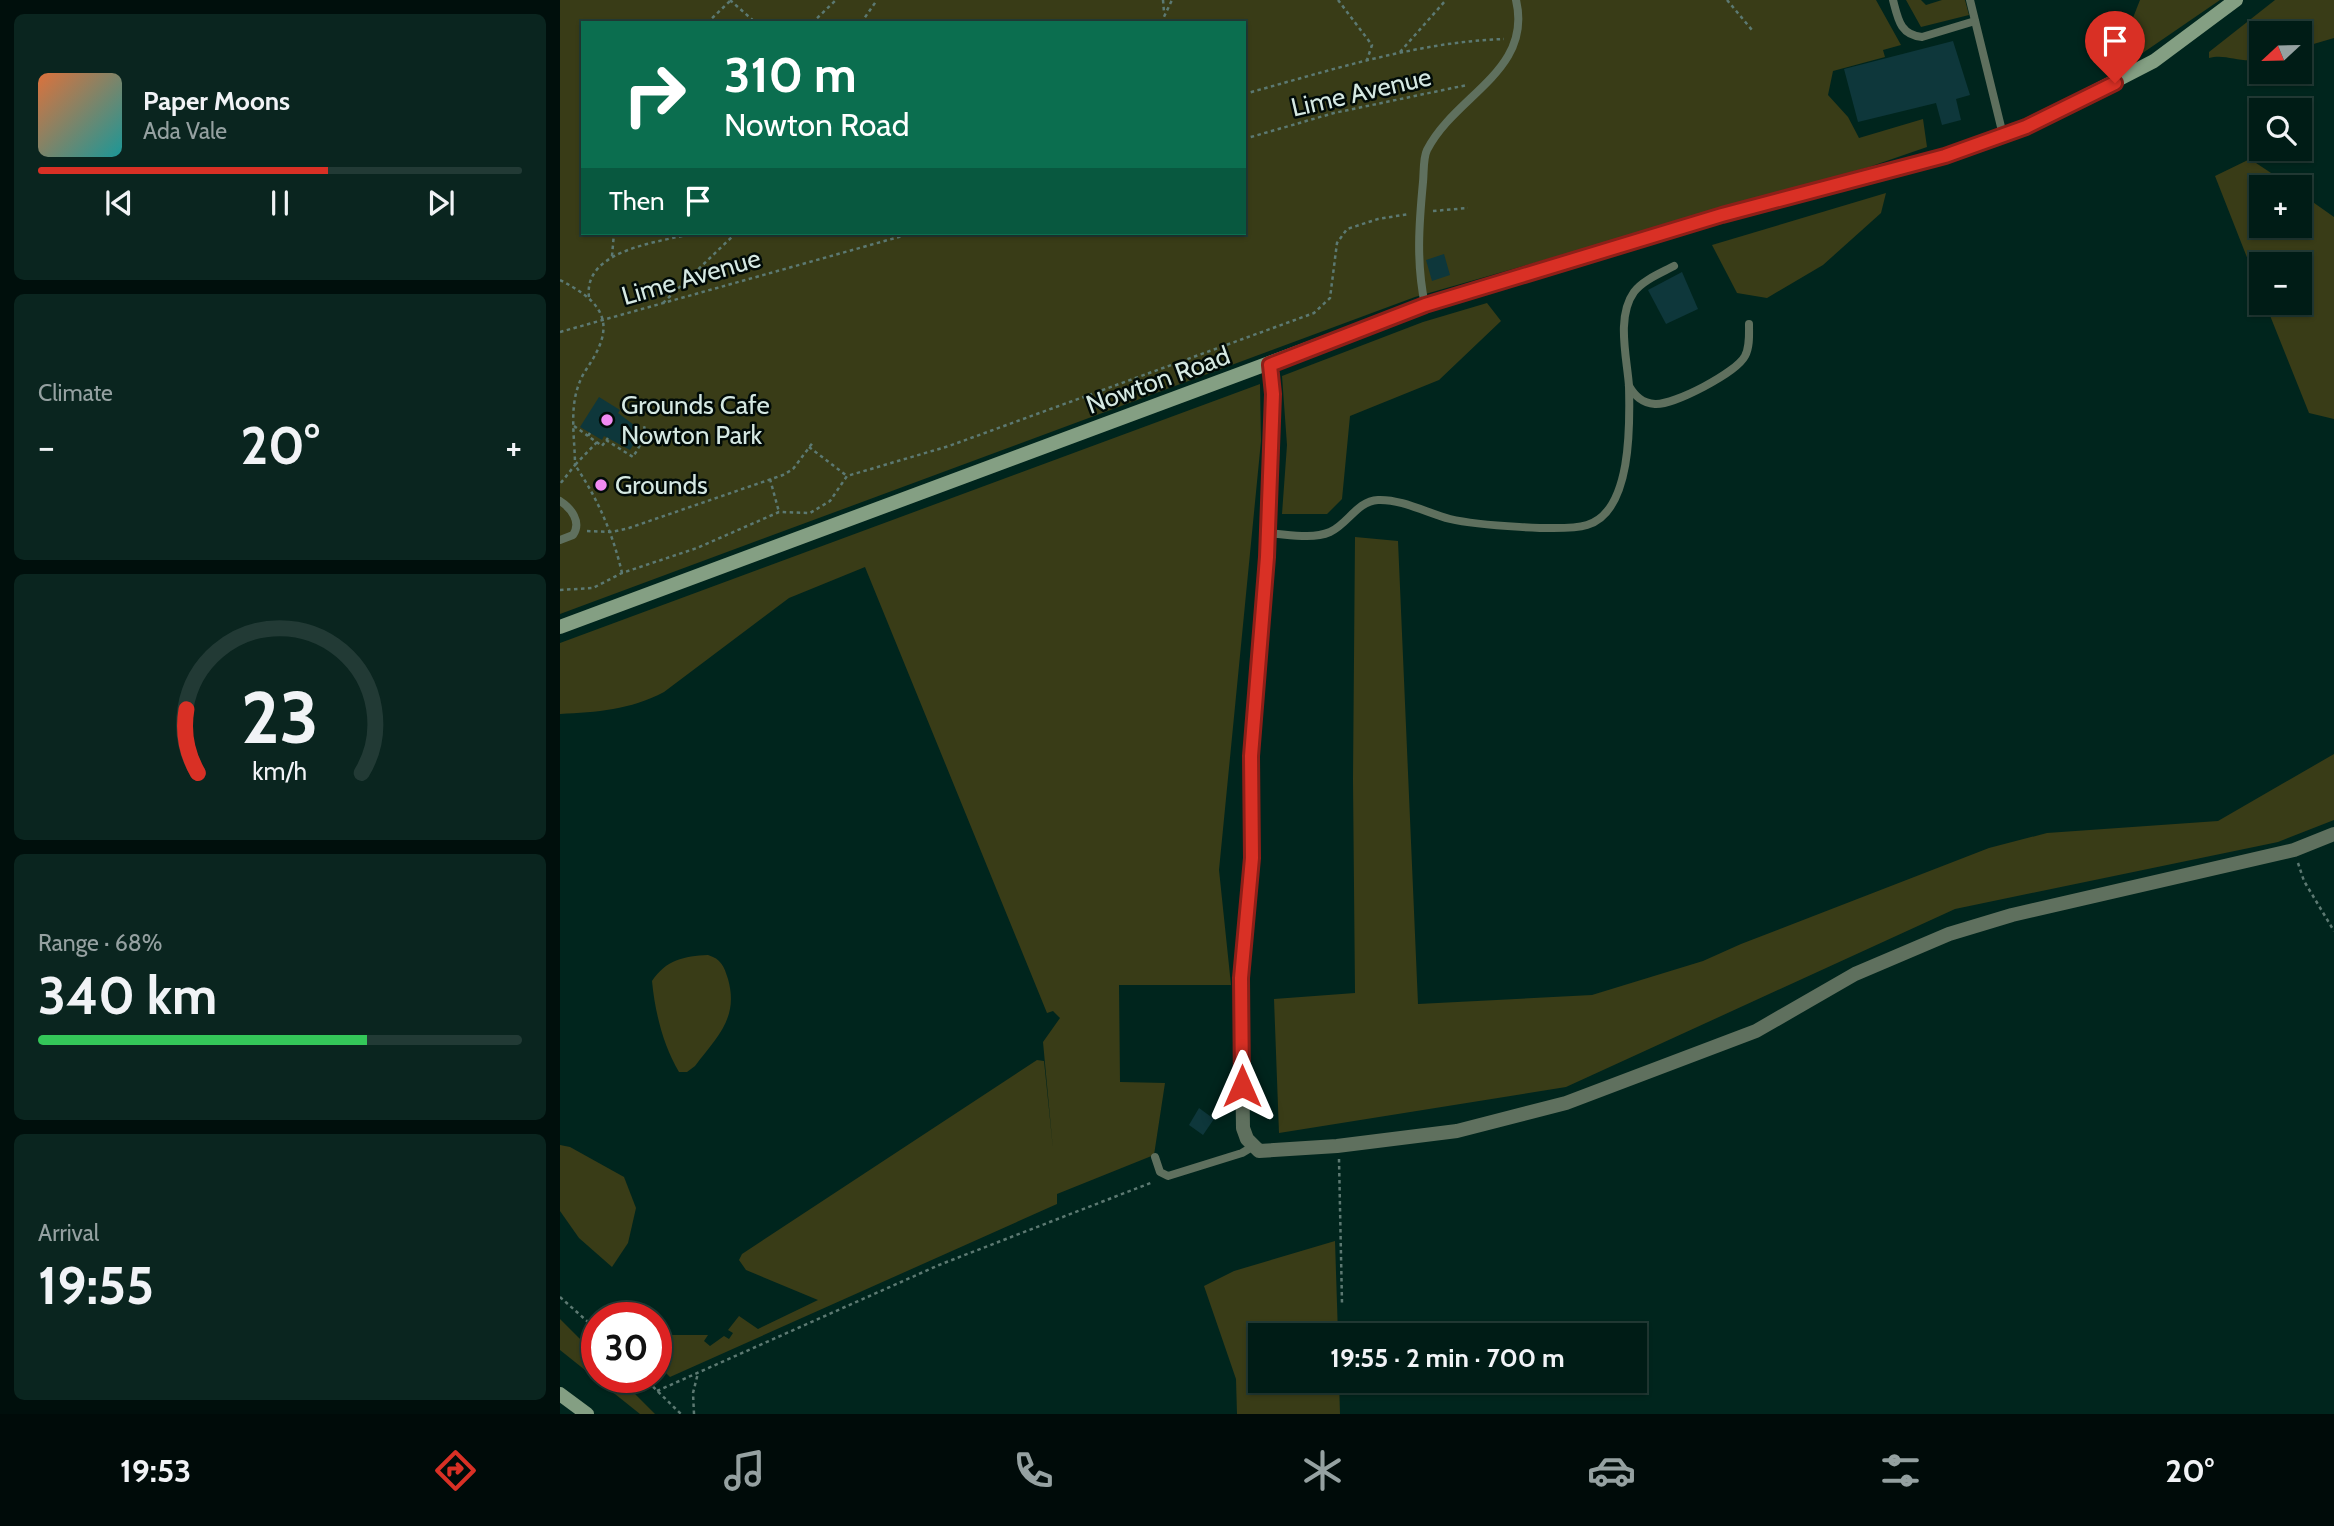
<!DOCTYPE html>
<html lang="en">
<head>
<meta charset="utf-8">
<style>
  body { margin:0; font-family:Cabin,sans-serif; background:#0a251f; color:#f1f3f6; height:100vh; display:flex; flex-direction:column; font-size:26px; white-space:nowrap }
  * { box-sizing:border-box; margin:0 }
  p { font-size:23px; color:#95a1a1 }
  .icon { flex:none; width:38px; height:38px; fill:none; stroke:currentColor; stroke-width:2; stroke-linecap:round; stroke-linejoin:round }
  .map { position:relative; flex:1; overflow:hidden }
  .side { display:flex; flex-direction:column; gap:14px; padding:14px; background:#000f0c; width:560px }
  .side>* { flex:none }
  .hud { position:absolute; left:21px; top:21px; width:665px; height:214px; border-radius:0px; box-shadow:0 2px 5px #0004,0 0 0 2px #223a35; background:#0b6e4f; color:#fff; overflow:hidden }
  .needle { width:46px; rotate:248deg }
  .fabs { position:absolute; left:1689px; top:21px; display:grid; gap:14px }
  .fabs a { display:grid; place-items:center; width:63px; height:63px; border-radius:0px; background:#001c16; box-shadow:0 2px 5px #0004,0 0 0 2px #223a35; font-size:35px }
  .speed { position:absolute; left:21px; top:1302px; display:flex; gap:14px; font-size:35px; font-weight:700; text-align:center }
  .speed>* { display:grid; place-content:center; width:91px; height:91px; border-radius:50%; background:#001c16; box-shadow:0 2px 5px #0004,0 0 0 2px #223a35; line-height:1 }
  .speed .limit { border:10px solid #d22; background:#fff; color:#111 }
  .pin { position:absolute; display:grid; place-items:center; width:60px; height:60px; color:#fff; margin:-72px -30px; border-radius:50% 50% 50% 0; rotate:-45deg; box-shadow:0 0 7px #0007 }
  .pin .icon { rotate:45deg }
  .me { position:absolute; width:77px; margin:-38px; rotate:0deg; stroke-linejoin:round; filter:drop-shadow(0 0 5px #0008) }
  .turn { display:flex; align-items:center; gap:24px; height:147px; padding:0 28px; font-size:32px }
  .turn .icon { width:91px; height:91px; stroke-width:2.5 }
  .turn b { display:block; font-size:49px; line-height:60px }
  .then { display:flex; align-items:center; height:66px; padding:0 28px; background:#0003; gap:14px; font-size:26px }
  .big { font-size:52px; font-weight:700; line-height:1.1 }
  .side .widget { flex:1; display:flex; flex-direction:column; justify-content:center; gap:10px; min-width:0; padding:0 24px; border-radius:10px; background:#0a251f }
  .side .dial { align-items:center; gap:0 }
  .dial svg { height:182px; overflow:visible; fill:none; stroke:#223a35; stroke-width:7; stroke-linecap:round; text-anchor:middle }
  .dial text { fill:#f1f3f6; stroke:none }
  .song { display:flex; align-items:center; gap:21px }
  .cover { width:84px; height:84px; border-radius:10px; background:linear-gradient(135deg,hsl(20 70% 55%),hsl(180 70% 35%)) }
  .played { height:7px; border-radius:4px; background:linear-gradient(90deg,#d93025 60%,#223a35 60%) }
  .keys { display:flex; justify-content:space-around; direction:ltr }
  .heat { display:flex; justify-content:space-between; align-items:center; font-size:38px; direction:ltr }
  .charge { height:10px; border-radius:5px; background:linear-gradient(90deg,#34c759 68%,#223a35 0) }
  .trip { position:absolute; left:688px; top:1323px; width:399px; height:70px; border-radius:0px; background:#001c16; box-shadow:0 2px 5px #0004,0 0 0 2px #223a35; font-weight:700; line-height:70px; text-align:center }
  .tab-bar { display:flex; height:112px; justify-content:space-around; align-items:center; background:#000b09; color:#95a1a1 }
  .tab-bar .icon { width:49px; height:49px }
  .tab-bar .on { color:#d93025 }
  .tab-bar b { font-size:32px; color:#f1f3f6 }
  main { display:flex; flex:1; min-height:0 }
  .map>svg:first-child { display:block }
  .green { fill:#393c17; fill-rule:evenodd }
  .building { fill:#0e373b }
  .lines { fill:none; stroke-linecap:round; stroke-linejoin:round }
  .path { stroke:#5c7972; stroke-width:2.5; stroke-dasharray:3.5 3.5; stroke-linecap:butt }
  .lane { stroke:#5f705e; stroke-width:8 }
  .street { stroke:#5f705e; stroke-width:14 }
  .secondary { stroke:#849f83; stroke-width:14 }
  .route-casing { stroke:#8d1f18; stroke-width:18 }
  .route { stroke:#d93025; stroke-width:12 }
  .poi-dot { fill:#f28af2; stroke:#010b08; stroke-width:2.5 }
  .labels { text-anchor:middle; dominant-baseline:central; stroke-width:5; stroke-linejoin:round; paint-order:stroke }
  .street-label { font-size:26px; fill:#d5e8e2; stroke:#010b08 }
  .poi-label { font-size:26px; fill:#d5e8e2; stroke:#010b08; text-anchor:start }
</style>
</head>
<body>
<main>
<section class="side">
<div class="widget">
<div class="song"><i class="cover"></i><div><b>Paper Moons</b><p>Ada Vale</p></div></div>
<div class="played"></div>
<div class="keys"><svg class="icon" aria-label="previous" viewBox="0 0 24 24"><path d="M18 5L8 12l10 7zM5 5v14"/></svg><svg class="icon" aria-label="pause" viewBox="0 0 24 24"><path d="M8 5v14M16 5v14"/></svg><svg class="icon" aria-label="next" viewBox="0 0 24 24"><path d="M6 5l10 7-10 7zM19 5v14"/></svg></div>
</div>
<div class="widget"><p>Climate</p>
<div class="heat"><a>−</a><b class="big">20°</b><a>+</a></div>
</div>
<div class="widget dial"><svg viewBox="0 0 100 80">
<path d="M14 69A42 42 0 1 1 86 69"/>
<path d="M14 69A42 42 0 0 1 9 41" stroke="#d93025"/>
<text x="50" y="56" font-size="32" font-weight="700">23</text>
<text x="50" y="72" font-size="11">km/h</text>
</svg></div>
<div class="widget"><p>Range · 68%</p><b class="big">340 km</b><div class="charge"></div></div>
<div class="widget"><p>Arrival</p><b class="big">19:55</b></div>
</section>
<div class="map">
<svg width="1774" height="1414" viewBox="0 0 1774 1414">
  <rect width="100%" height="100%" fill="#00251d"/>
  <g class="green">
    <path d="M0 0H1316L1341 45 1323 50 1325 57 1273 71 1268 95 1288 117 1299 138 1363 119 1367 147 1309 167 855 297 0 614ZM23 23H684V233H23Z"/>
    <polygon points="1346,0 1361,0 1366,5 1382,0 1405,0 1409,15 1361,27"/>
    <polygon points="1580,0 1660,0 1571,61 1565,38"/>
    <path d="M1715 0H1774V38L1740 48V33H1701V59C1680 64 1666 53 1649 58V52Z"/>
    <polygon points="1690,159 1732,187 1701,187 1701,226 1740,226 1740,193 1774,217 1774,419 1749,413 1705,303 1740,303 1740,264 1701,264 1701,293 1655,176"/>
    <polygon points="1326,193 1321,213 1263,265 1207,298 1177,293 1152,245"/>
    <polygon points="927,303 941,321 879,380 790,416 782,499 767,514 722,514 727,445 722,376 863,322"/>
    <path d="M700 384 701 441 659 870 671 985H559L560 1082 605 1083 594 1155 497 1194V1204L110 1377 96 1363V1341L108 1340 111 1335H148L144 1341 150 1346 164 1336 169 1339 173 1333 168 1330 179 1316 198 1329 258 1300 186 1270 179 1260 182 1254 477 1060 484 1061 493 1149 483 1042 500 1018 493 1011 487 1013 305 567 229 598 104 692C70 710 37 712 0 714V643Z"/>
    <polygon points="795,537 838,541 858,1004 1032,995 1143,961 1181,944 1429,848 1487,833 1658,821 1774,754 1774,820 1718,842 1395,909 1006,1087 719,1133 714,999 795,993 793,780"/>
    <path d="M148 955C161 959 164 966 168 979 179 1018 157 1037 135 1066L127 1072H119C103 1045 95 1012 92 981 106 960 124 956 148 955Z"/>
    <polygon points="0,1145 10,1147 64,1177 76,1208 68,1243 52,1267 19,1238 0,1211"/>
    <polygon points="775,1241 778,1335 700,1335 700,1381 779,1381 780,1414 677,1414 676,1379 644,1286 674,1271"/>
    <polygon points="0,1319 37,1356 37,1377 58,1377 95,1414 80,1414 0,1350"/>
  </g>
  <g class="building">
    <polygon points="1393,41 1410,95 1396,99 1401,120 1382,125 1376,103 1298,122 1284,69"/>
    <polygon points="884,254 890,275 872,281 866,260"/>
    <polygon points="1122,272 1138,309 1106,324 1088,290"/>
    <polygon points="39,397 60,410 58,413 82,431 70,450 44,436 42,440 20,427"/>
    <polygon points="639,1108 654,1119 643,1135 629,1125"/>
  </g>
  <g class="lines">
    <g class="path">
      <polyline points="170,0 196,23"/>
      <polyline points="603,0 604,12"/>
      <polyline points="778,0 812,45 807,60"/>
      <polyline points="1167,0 1192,30"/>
      <polyline points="147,23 170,1"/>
      <polyline points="252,23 276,0"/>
      <polyline points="301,23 317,0"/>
      <polyline points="601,23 612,0"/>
      <polyline points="840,52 886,0"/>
      <path d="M684 94C769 71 855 42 944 39"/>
      <polyline points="684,139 774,113 907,85"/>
      <polyline points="873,211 908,208"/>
      <polyline points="52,256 54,233"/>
      <path d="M0 280C33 297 57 316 35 355 30 365 22 374 19 384 9 409 15 440 15 465L0 484"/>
      <path d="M29 297C23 249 101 242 135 233"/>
      <polyline points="103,303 176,233"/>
      <polyline points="0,332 353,233"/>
      <polyline points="14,426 28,436"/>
      <polyline points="30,433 28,436 42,446 48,438"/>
      <polyline points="46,440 73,457 86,435 84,426"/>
      <path d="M37 442 15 465C38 499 53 534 62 573"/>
      <polyline points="249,447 287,476"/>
      <polyline points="210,479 219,512"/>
      <polyline points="27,531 52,532 69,528 223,475 233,469 254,441"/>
      <polyline points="0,590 33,588 62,573 137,548 219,512 250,513 270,501 287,476 389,446 754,313 770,298 777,243 787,229 818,219 849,214"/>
      <polyline points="1738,863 1744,881 1774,931"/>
      <polyline points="779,1159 782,1303"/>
      <polyline points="0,1297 37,1330"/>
      <polyline points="83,1377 121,1414"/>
      <polyline points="97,1391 379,1265 593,1182"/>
      <polyline points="134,1414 133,1393 138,1373"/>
    </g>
    <g class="lane">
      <path d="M1333 0C1338 19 1340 35 1362 37L1415 21"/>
      <polyline points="1410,0 1443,135"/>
      <path d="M865 305C856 263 859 224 863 182 864 172 863 158 867 150 895 95 973 71 956 0"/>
      <path d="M1069 386C1075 396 1082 403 1095 404 1114 405 1176 373 1185 356 1190 347 1189 334 1189 324"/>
      <path d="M0 501C11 508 22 522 13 535L0 540"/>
      <path d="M707 533C727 534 751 540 770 532 788 524 797 501 818 500 842 499 867 513 890 519 915 525 1004 532 1027 525 1072 512 1070 424 1069 386 1067 358 1056 317 1074 292 1083 280 1101 273 1114 266"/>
      <polyline points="595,1157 600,1172 608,1176 682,1153 692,1147"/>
    </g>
    <polyline class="street" points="710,365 713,394 707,557 691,756 692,858 681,978 683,1128 687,1139 699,1151 777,1146 897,1131 1006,1103 1196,1031 1295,974 1389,934 1452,915 1734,850 1774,834"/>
    <g class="secondary">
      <polyline points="0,627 865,305 1162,215 1385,156 1466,127 1594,61 1676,0"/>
      <polyline points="0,1394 27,1414"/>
    </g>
  </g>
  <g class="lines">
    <g class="route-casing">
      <polyline id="route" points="682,1086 681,978 692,858 691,756 707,557 713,394 710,365 865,305 1162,215 1385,156 1466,127 1555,83"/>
    </g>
    <use href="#route" class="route"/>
  </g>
  <g class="poi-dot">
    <circle cx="47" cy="420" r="7"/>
    <circle cx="41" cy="485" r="7"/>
  </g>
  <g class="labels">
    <g class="street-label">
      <text transform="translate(801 92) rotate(-13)">Lime Avenue</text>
      <text transform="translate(131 277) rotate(-16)">Lime Avenue</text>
      <text transform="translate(598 380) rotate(-20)">Nowton Road</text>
    </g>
    <g class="poi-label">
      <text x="61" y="405">Grounds Cafe<tspan x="61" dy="30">Nowton Park</tspan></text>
      <text x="55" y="485">Grounds</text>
    </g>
  </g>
</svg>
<div class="fabs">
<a><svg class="needle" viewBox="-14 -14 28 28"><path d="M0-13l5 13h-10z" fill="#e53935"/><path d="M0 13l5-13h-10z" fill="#95a1a1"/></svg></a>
<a><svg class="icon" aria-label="search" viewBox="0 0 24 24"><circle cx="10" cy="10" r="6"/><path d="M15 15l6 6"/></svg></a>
<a>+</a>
<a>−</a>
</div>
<div class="speed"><div class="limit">30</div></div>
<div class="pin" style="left:1555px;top:83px;background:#d93025"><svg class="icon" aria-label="arrive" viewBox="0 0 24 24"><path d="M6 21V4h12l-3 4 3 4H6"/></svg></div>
<svg class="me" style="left:682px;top:1086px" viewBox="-20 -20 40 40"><path d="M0-17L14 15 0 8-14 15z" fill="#d93025" stroke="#fff" stroke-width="4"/></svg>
<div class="trip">19:55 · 2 min · 700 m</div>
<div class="hud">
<div class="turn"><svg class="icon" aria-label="right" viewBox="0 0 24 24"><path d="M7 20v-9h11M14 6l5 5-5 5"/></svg><div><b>310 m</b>Nowton Road</div></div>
<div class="then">Then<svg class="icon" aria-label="arrive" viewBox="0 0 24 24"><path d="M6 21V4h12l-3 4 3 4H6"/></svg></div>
</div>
</div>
</main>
<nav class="tab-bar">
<b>19:53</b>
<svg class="icon on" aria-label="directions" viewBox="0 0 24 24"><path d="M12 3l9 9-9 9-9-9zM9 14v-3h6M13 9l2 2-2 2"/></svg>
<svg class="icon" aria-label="music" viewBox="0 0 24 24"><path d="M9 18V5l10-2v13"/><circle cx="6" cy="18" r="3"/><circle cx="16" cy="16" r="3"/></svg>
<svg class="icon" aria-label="phone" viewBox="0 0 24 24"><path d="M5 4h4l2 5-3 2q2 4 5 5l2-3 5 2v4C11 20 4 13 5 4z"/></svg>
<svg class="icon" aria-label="climate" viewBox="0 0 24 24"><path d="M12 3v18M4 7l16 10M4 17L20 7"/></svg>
<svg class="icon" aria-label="car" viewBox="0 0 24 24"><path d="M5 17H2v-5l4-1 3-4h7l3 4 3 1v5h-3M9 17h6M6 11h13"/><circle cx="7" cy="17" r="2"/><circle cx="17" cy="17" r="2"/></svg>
<svg class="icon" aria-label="filters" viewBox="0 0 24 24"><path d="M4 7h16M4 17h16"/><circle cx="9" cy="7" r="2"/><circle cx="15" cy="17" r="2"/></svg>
<b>20°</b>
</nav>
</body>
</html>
